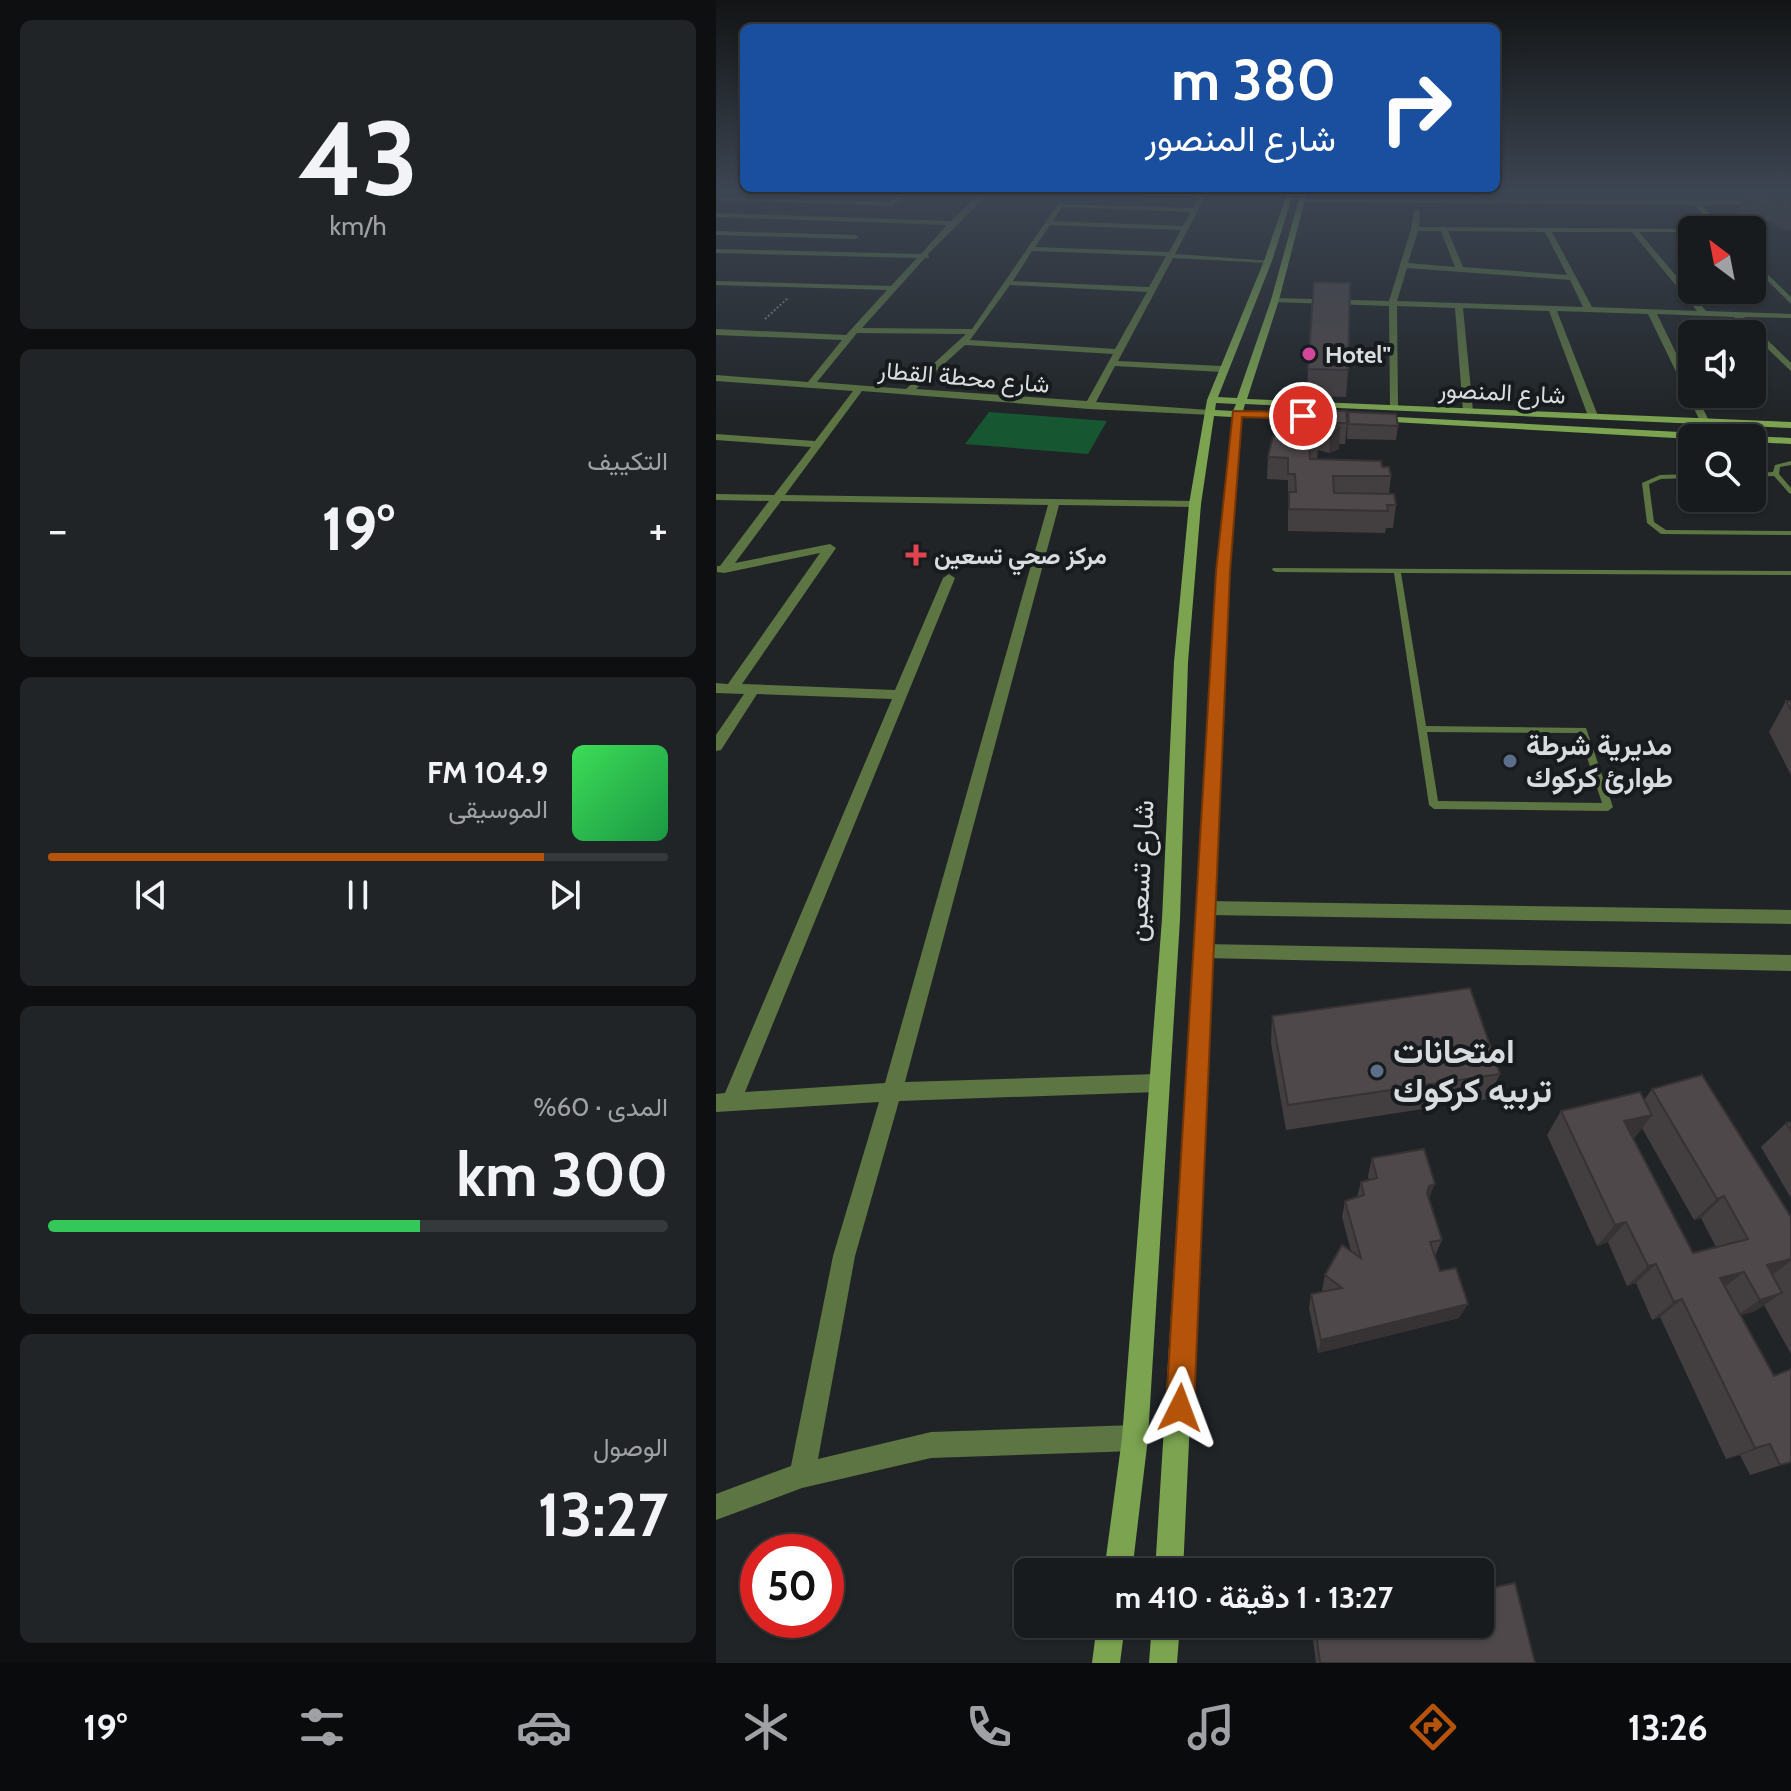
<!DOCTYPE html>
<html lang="ar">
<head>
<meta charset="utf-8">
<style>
  body { margin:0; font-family:Cabin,Vazirmatn,sans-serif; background:#212426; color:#f1f3f6; direction:rtl; height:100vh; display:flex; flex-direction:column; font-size:30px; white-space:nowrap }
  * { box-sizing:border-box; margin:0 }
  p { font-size:26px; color:#9fa1a4 }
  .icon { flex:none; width:44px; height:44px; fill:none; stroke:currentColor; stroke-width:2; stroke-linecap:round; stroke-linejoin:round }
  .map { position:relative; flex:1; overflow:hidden; direction:ltr }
  .sheet { display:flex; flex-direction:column; gap:20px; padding:20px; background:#0d0f10; width:716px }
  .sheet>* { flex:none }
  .top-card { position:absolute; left:24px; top:24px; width:760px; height:168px; border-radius:12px; box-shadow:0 2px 6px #0004,0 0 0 2px #36393b; direction:rtl; background:#1a4fa0; color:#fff; overflow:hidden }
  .needle { width:52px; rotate:328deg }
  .controls { position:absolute; left:962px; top:216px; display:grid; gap:16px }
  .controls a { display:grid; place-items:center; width:88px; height:88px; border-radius:12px; background:#181b1d; box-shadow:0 2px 6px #0004,0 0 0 2px #36393b; font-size:40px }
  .speed { position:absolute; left:24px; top:1534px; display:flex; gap:16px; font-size:40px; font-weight:700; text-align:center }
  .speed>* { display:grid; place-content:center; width:104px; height:104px; border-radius:50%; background:#181b1d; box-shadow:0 2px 6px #0004,0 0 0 2px #36393b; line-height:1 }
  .speed .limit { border:12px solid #d22; background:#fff; color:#111 }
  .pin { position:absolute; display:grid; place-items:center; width:68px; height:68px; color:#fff; margin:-34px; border:4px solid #fff; border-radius:50%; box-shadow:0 2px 8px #0007 }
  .me { position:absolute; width:88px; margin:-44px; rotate:3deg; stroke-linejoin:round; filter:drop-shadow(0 0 6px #0008) }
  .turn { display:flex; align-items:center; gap:28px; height:168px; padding:0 32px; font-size:36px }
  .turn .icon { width:104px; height:104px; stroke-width:2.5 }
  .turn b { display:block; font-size:56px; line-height:68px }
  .big { font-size:60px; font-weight:700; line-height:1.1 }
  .sheet .card { flex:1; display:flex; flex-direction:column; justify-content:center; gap:12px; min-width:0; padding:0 28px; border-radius:12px; background:#212426 }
  .sheet .dial { align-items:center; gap:0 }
  .dial b { font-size:104px; line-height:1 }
  .song { display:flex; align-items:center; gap:24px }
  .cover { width:96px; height:96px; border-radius:12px; background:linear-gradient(135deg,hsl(130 70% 55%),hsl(140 70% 35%)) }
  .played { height:8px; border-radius:4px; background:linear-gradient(90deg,#b45309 80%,#36393b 80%) }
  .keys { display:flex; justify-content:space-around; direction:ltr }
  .heat { display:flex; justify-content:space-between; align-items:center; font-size:44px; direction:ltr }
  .charge { height:12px; border-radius:6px; background:linear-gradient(90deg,#34c759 60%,#36393b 0) }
  .trip { position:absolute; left:298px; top:1558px; width:480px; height:80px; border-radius:12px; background:#181b1d; box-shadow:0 2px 6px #0004,0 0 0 2px #36393b; font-weight:700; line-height:80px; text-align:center; direction:rtl }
  .menu { display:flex; height:128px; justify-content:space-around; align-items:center; background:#0a0b0c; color:#9fa1a4 }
  .menu .icon { width:56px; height:56px }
  .menu .active { color:#b45309 }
  .menu b { font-size:36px; color:#f1f3f6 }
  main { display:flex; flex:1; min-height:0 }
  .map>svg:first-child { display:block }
  .green { fill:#165732 }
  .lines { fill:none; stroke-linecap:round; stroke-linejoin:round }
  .path { stroke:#84878a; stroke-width:2; stroke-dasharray:2 2; stroke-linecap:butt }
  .lane { fill:#5c7542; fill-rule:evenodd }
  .street { fill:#5c7542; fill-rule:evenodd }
  .secondary { fill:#7ba350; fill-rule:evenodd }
  .wall { fill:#433e40; fill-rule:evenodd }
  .shaded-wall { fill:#373234 }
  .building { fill:#4e484a; stroke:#373234; stroke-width:2 }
  .route { fill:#b45309; stroke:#753606; stroke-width:2 }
  .hotel-dot { fill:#d1479c; stroke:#171b1e; stroke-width:3 }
  .health-dot { fill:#e0444e; stroke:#171b1e; stroke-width:3 }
  .service-dot { fill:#5c6f8a; stroke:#171b1e; stroke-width:3 }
  .labels { text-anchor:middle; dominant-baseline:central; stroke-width:8; stroke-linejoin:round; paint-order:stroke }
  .far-poi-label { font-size:24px; font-weight:bold; fill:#d9dcde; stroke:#171b1e; text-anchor:start }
  .far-street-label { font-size:24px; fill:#d9dcde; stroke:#171b1e }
  .poi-label { font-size:28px; font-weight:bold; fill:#d9dcde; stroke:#171b1e; text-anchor:start }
  .street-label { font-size:28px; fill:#d9dcde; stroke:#171b1e }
  .near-poi-label { font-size:34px; font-weight:bold; fill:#d9dcde; stroke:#171b1e; text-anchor:start }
</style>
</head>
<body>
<main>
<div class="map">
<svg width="1075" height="1663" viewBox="0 0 1075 1663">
  <rect width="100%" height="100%" fill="#202427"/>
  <polygon class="green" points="273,412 391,421 372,454 249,444"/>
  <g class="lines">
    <polyline class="path" points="49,319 72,298"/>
    <g class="lane">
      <polygon points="1075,461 1075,465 1064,467 1063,474 1075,488 1075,494 1073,493 1058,476 1036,477 1036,473 1057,472 1059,465"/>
      <polygon points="976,474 976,478 945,479 933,484 938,522 950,530 1075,531 1075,535 945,534 931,523 926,483 944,475"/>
      <path d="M557 568 1075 571V575L685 573 710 726 870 728 897 807 892 811 718 809 713 805 678 573 560 572 556 570ZM711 732 863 733 886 803 722 801Z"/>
    </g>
    <g class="street">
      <polygon points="191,188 198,188 176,206 1,200 4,198 174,202"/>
      <path d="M270 188 485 193 488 188H494L459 254 556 261 552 263 457 258 402 361 506 366 511 369 506 372 399 366 380 402 493 410 496 411V415L373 409 146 391 69 495 479 501 485 504 479 507 343 505 189 1082 441 1074 448 1076 451 1083 448 1090 441 1092 183 1101 139 1256 102 1459 215 1432 419 1425 428 1429 432 1438 428 1447 419 1451 215 1458 86 1488 0 1520V1494L75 1466 117 1256 163 1102 0 1112V1094L9 1093 176 699 41 694 5 750 0 751V735L28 694 0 693V683L12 684 104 553 8 573 1 572V566H4L53 501 0 500V494L58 495 95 447 0 440V434L99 441 137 391 0 381V375L92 382 126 340 0 335V329L130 335 171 290 0 285V281L175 286 201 258 0 253V249L205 254 231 225 0 217V213L235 221ZM276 190 483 197 477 208 342 204 256 329 146 328 209 258H213L212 254ZM346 207 475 212 467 226 337 221ZM334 225 465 230 453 252 319 247ZM316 251H317L450 256 433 287 297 281ZM294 285 431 292 399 349 254 340ZM141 333 250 334 190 389 101 382ZM249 345 397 354 371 401 200 389ZM65 501 332 505 169 1083 29 1092 239 578 233 574 227 578 179 690 26 684 120 548 114 544 19 563Z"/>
      <polygon points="586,199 1075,201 1075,205 985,205 1011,230 1003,230 978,205 584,202"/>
      <path d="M701 209 704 211 703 227 978 229 976 232H923L990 311 1075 314V318L1028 317 1075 363V371L1018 317 941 314 976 386V394H980L993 421 985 423 932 314 841 311 882 416 877 419 872 416 833 311 747 308 757 411 752 414 747 411 739 308 681 306 682 407 674 409 673 306 559 302 555 300 559 298 673 301 695 229 698 211ZM702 231H725L739 267 692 263ZM732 231 829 232 851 275 747 267ZM836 232H916L981 311 876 307ZM691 268 854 280 867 307 681 301Z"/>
      <polygon points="0,231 139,235 143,237 139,239 0,235"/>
      <polygon points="1036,259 1075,297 1075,304 1036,265"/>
      <polygon points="491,901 1075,910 1075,924 491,915 485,913 482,908 485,903"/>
      <polygon points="488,944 1075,955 1075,971 488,958 482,956 479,951 482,946"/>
    </g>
    <g class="secondary">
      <path d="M573 188H579L556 261 502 397 521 398 555 300 586 188H592L563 300 531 399 1075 422V428L529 404 527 411 583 413 588 416 583 419 526 417 513 572 467 1572H439L501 572 516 417 498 416 485 504 472 662 464 919 432 1438 416 1572H388L406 1438 446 919 458 662 473 504 491 400 548 261ZM500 403 520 404 517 411 499 410Z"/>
      <polygon points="662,416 1020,435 1025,438 976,439 659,421 659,417"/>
      <polygon points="1036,436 1075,438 1075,444 1036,442 1036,438 1032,438"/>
      <polygon points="381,1624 409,1624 404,1663 376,1663"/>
      <polygon points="436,1624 464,1624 461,1663 433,1663"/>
    </g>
  </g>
  <g class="wall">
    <polygon points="615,188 655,188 655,193 630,197"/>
    <polygon points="1028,196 1062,201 1075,201 1075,230 1065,229 1056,221 1051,221 1048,229 1039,229 1022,213"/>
    <polygon points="592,369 632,370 630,397 591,396"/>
    <polygon points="563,410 631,423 629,444 623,444 623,449 613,453 602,450 601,460 666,467 675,476 673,494 680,505 677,528 670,528 669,533 572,531 572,480 551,479 552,457 562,436"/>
    <polygon points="632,412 682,426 680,440 631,439"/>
    <polygon points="1070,701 1075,701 1075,775 1053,732"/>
    <polygon points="556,1016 784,1074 772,1099 570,1130 555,1043"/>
    <path d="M936 1089 1075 1217V1354L1048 1305 1039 1311 1025 1315 1075 1462 1034 1475 1024 1455 1010 1459 944 1317 936 1320 920 1283 911 1286 892 1242 881 1246 831 1135 845 1111 928 1100ZM926 1128 978 1220 985 1218 1000 1247 977 1253 917 1139Z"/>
    <polygon points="1075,1122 1075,1198 1045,1147 1070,1123"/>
    <polygon points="656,1158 713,1198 726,1240 719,1256 743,1318 602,1353 593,1308 595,1294 608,1292 606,1290 609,1275 635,1251 626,1217 629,1201 641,1197 645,1182 653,1180 652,1176"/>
    <polygon points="595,1624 764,1624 819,1663 600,1663"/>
  </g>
  <g class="shaded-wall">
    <polygon points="631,188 655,188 655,193 630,197"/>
    <polygon points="624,428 623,449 613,453 614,432"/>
    <polygon points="936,1115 918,1139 908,1121"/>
    <polygon points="719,1184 712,1201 707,1203 713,1186"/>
    <polygon points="1008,1196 985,1218 978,1220 1001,1199"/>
    <polygon points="910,1222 892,1242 881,1246 899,1225"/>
    <polygon points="1075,1259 1075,1261 1052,1278 1051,1265"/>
    <polygon points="940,1264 920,1283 911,1286 932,1266"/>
    <polygon points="1028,1272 1003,1291 1004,1278"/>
    <polygon points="1066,1293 1039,1311 1017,1318 1044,1300"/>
    <polygon points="966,1299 944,1317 936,1320 958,1302"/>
    <polygon points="752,1304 743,1318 602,1353 605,1340"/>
    <polygon points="1054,1444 1024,1455 1010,1459 1039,1448"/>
  </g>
  <g class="building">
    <polygon points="1028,196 1055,196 1062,201 1075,201 1075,212 1072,212 1062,204 1045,204 1054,212 1045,212"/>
    <polygon points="598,282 634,283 632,370 592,369"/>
    <polygon points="563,410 630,411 631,423 615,423 624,428 614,432 602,428 602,440 593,440 594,459 665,461 666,467 673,467 675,476 617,476 618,493 678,494 680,505 671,505 672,511 573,509 573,492 580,492 579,474 572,474 572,458 552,457 557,436 562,436 565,419 562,419"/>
    <polygon points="632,412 680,414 682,426 633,424"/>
    <polygon points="1070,701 1075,701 1075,710"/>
    <polygon points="754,988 784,1074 572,1105 556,1016"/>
    <polygon points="986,1075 1075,1217 1075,1259 1051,1265 1066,1293 1044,1300 1028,1272 1004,1278 1058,1376 1075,1369 1075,1462 1064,1465 1054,1444 1039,1448 966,1299 958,1302 940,1264 932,1266 910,1222 899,1225 845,1111 924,1092 936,1115 908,1121 977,1253 1032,1239 1008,1196 1001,1199 936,1089"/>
    <polygon points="1075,1122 1075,1131 1070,1123"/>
    <polygon points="708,1149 719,1184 713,1186 711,1193 726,1240 714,1242 724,1271 740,1268 752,1304 605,1340 595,1294 626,1288 609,1275 626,1245 645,1258 629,1201 648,1195 645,1182 661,1178 656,1158"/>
    <polygon points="799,1583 819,1663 604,1663 599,1624 764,1624 764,1590"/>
  </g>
  <linearGradient id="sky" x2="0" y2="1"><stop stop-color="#121415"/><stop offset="0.45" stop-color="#3c4552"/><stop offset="1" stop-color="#3c4552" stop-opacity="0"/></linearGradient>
  <rect width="1075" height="421" fill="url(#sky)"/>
  <polygon class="route" points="517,411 587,412 592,416 587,419 526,417 514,572 478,1408 474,1418 464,1422 454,1418 450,1408 500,572"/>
  <circle class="hotel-dot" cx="593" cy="354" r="8"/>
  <path class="health-dot" d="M196 543h8v8h8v8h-8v8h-8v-8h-8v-8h8z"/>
  <g class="service-dot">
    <circle cx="794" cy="761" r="8"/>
    <circle cx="661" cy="1071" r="8"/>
  </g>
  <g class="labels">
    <g class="far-poi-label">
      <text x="609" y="354">Hotel"</text>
      <text x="218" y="555">مركز صحي تسعين</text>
    </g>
    <g class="far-street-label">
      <text transform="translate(248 377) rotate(5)">شارع محطة القطار</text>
      <text transform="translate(786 392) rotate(3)">شارع المنصور</text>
    </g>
    <g class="poi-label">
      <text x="810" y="745">مديرية شرطة<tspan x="810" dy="32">طوارئ كركوك</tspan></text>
    </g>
    <g class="street-label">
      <text transform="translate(424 871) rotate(-87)">شارع تسعين</text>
    </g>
    <g class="near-poi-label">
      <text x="677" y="1051">امتحانات<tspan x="677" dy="39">تربيه كركوك</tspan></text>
    </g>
  </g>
</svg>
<div class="controls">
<a><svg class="needle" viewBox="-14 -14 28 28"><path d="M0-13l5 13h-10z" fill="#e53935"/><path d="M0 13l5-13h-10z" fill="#9fa1a4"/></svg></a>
<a><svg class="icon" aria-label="sound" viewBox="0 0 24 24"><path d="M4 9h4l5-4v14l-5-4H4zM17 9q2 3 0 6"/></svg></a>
<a><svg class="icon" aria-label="search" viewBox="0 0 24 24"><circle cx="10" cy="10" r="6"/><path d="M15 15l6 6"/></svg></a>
</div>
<div class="speed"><div class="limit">50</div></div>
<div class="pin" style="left:587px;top:416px;background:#d93025"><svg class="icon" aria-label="arrive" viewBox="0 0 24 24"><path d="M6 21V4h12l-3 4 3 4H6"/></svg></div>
<svg class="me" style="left:464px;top:1408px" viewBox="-20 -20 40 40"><path d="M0-17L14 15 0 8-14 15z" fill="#b45309" stroke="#fff" stroke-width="4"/></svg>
<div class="trip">13:27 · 1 دقيقة · 410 m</div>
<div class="top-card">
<div class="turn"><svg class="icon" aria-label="right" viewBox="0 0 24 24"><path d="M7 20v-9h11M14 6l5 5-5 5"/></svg><div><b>380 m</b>شارع المنصور</div></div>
</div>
</div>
<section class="sheet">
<div class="card dial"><b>43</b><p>km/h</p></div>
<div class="card"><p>التكييف</p>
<div class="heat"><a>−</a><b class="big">19°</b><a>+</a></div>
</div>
<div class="card">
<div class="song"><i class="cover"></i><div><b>104.9 FM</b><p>الموسيقى</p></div></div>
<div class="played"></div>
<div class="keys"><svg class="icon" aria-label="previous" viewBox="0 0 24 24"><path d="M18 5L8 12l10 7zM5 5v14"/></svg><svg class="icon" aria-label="pause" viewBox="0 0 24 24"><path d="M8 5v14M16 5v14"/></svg><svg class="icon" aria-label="next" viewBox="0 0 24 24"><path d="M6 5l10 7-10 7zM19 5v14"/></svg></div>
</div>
<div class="card"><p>المدى · 60%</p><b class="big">300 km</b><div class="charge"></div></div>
<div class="card"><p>الوصول</p><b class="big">13:27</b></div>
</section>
</main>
<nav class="menu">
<b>13:26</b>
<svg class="icon active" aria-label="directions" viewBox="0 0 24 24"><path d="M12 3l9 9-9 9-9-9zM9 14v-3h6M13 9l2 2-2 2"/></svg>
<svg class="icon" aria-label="music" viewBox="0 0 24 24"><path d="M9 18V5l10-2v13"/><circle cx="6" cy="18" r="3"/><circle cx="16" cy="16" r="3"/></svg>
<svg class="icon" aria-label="phone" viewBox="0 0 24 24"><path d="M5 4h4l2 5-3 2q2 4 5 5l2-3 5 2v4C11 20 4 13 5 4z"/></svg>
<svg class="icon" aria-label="climate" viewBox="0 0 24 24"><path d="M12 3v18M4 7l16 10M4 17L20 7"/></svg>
<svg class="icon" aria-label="car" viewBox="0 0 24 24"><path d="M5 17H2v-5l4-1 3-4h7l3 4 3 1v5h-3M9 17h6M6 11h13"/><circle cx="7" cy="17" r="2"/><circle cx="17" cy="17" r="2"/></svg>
<svg class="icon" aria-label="filters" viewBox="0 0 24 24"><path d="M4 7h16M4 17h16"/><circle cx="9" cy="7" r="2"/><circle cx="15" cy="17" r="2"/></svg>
<b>19°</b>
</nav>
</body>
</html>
